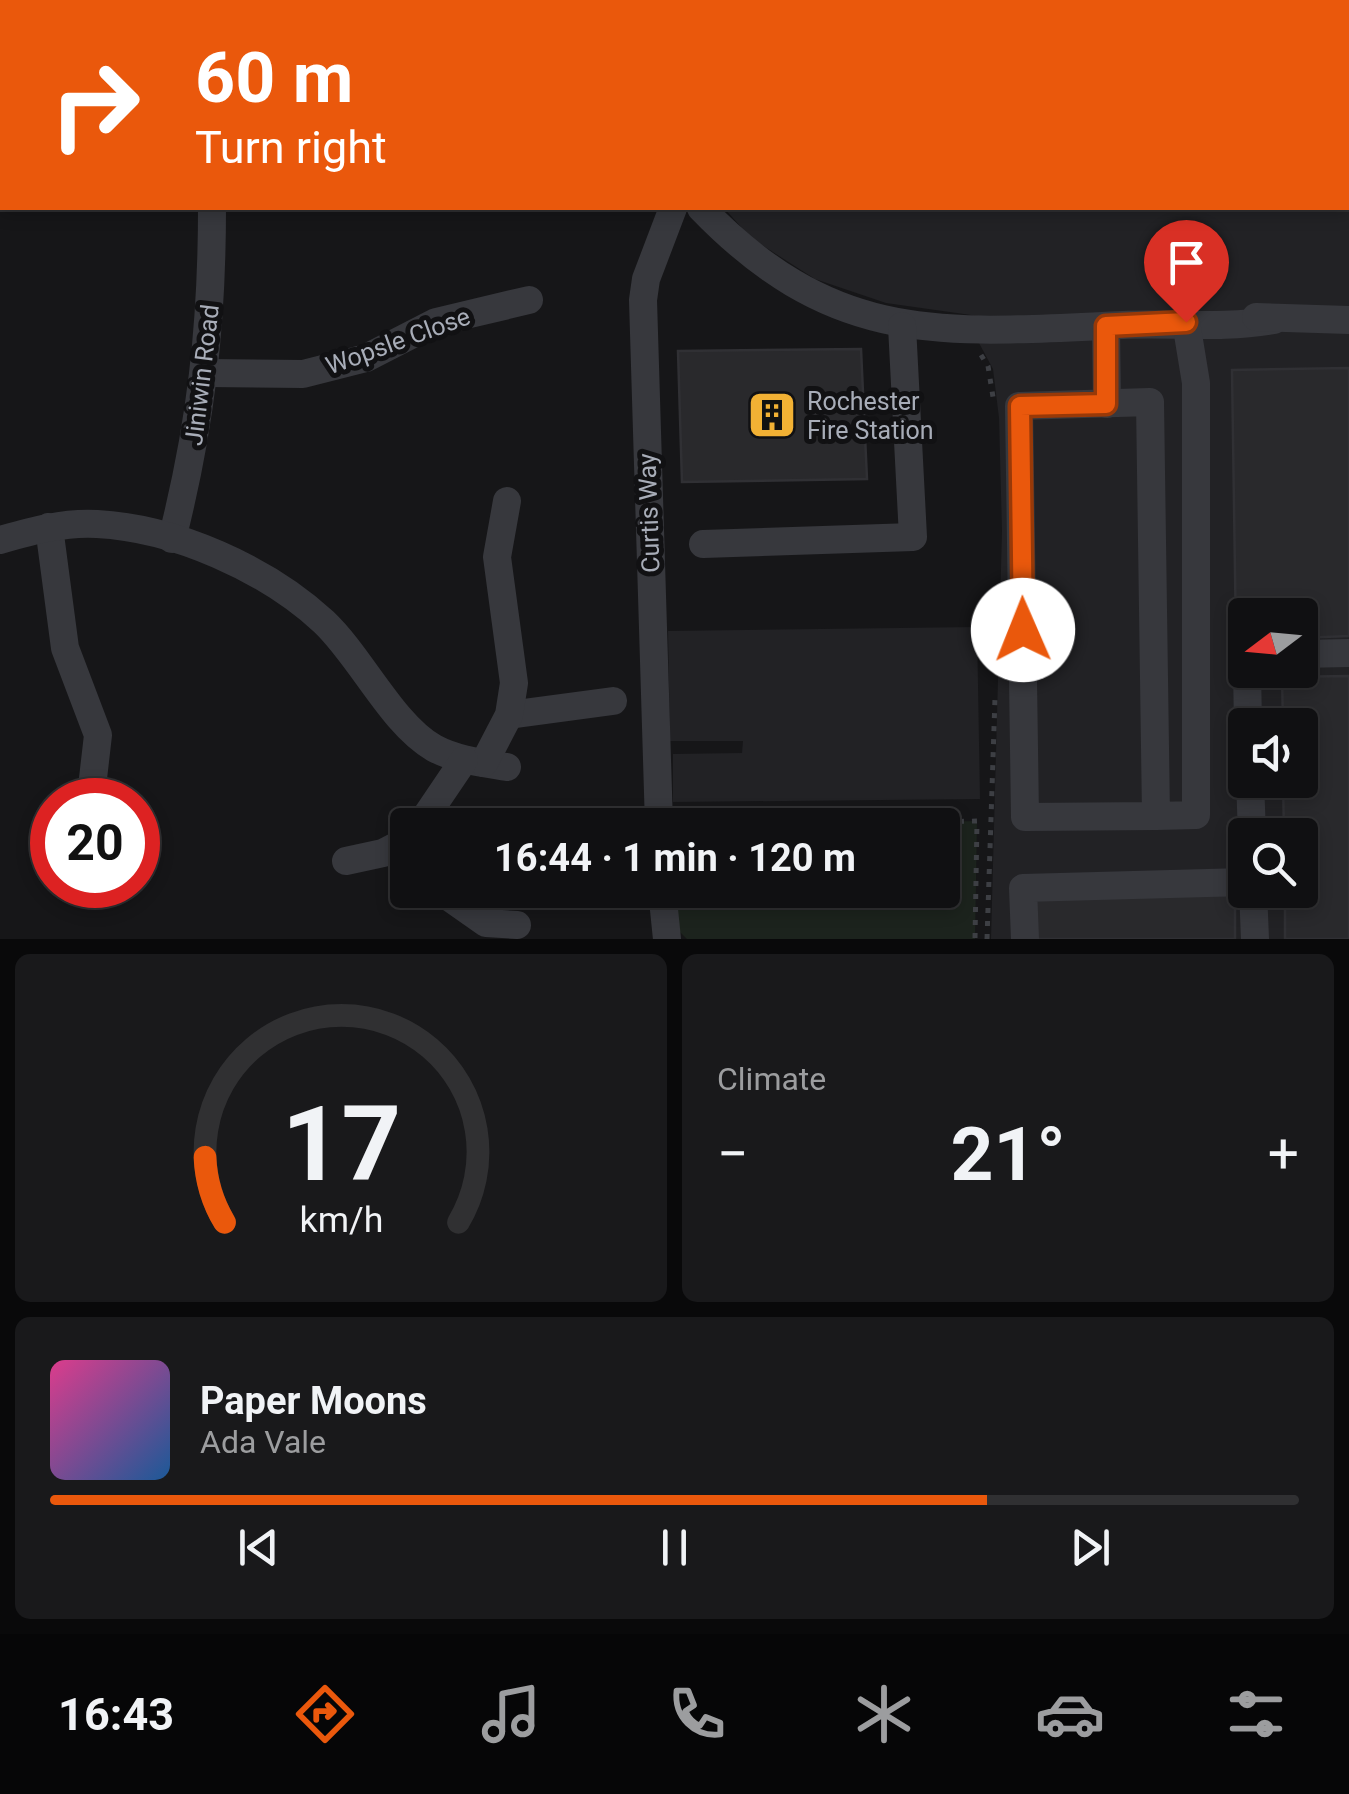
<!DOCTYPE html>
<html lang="en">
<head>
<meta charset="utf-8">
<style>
  body { margin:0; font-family:Roboto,sans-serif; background:#19191b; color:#f1f3f6; height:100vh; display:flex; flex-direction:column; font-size:38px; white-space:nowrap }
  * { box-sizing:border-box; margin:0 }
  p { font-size:32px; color:#9c9d9f }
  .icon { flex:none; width:55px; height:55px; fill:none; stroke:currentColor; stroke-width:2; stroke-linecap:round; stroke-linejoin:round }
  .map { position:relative; height:939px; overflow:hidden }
  .side { display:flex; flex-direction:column; gap:15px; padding:15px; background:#09090a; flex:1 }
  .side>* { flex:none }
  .top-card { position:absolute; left:0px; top:0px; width:1350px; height:210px; box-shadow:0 5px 15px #0003,0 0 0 2px #303032; background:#ea580c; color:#fff; overflow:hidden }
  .needle { width:65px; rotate:254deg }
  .tools { position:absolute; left:1228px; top:598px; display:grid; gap:20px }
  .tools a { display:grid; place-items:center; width:90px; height:90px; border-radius:10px; background:#101012; box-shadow:0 5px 15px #0003,0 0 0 2px #303032; font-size:50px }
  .speed { position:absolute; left:30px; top:778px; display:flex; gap:20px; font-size:50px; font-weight:700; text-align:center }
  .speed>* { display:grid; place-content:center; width:130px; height:130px; border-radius:50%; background:#101012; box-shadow:0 5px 15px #0003,0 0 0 2px #303032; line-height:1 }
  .speed .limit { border:15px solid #d22; background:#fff; color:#111 }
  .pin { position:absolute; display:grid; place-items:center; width:85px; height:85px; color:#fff; margin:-102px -42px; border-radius:50% 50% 50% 0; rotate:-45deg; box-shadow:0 0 10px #0007 }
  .pin .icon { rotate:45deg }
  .me { position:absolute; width:110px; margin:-55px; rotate:359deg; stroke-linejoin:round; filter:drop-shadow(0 0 8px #0008) }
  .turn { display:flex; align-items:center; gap:35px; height:210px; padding:0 30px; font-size:45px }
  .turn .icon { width:130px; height:130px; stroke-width:2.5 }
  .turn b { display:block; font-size:70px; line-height:85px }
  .big { font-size:75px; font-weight:700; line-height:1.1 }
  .side .card { flex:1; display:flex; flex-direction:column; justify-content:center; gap:15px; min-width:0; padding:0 35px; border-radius:15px; background:#19191b }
  .side .dial { align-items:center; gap:0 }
  .dial svg { height:260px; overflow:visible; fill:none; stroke:#303032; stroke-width:7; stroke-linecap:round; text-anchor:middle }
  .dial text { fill:#f1f3f6; stroke:none }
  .song { display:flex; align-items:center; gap:30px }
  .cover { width:120px; height:120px; border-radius:15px; background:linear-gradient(135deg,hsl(330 70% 55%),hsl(210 70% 35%)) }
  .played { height:10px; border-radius:5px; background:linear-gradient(90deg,#ea580c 75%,#303032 75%) }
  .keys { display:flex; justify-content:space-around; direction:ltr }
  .heat { display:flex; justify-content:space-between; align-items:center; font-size:55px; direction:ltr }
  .side .tiles { flex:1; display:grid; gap:15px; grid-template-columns:1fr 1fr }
  .card:last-child { grid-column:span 2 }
  .trip { position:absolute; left:390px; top:808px; width:570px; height:100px; border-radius:10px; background:#101012; box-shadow:0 5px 15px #0003,0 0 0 2px #303032; font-weight:700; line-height:100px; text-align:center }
  .dock { display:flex; height:160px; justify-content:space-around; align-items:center; background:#060607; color:#9c9d9f }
  .dock .icon { width:70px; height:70px }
  .dock .selected { color:#ea580c }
  .dock b { font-size:45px; color:#f1f3f6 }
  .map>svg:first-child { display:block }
  .built { fill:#222225; fill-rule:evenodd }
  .green { fill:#1c231d }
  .building { fill:#29292c; stroke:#303034; stroke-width:2.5 }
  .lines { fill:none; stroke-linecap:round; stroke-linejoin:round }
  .path { stroke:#3d3f44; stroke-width:5; stroke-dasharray:5 8; stroke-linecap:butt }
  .minor { stroke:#37383d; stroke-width:28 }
  .route-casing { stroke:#983908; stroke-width:25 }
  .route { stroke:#ea580c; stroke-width:18 }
  .labels { text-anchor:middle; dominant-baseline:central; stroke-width:10; stroke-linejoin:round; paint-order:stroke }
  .street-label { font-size:25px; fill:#a8adb8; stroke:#111113 }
  .poi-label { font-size:25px; fill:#a8adb8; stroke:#111113; text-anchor:start }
</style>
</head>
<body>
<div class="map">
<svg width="1349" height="939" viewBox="0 0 1349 939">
  <rect width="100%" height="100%" fill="#161618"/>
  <g class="built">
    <path d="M636 0H1349V939H991L1002 531 999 418 993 369 979 343 978 316 886 303 815 279 751 238 724 208H1348V2ZM1245 615H1300V670H1245ZM1245 725H1300V780H1245ZM1245 835H1300V890H1245Z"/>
    <polygon points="977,627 980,799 673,802 673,754 742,753 743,741 670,741 668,631"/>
  </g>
  <polygon class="green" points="977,821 975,939 687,939 674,926 673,890 942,890 942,825 816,825"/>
  <g class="building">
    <polygon points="861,349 867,479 682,482 678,351"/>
    <polygon points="1349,368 1349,636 1300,638 1300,615 1245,615 1245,639 1236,639 1232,370"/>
    <polygon points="1349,676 1349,939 1285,939 1285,890 1300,890 1300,835 1284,835 1283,780 1300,780 1300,725 1283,725 1282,677"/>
    <polygon points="1034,895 1235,895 1235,939 1035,939"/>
  </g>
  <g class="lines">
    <g class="path">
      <polyline points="981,355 988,366 993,397"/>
      <polyline points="816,825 977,821 975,939"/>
      <polyline points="987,939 995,698"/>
    </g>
    <g class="minor">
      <polyline points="208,0 208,2"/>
      <polyline points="623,0 623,2"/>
      <path d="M701 208C835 347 944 333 1123 325 1174 323 1224 329 1274 320"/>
      <polyline points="1256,317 1349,320"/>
      <polyline points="1106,326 1107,404"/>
      <polyline points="207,373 303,374 366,358 436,322 529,300"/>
      <polyline points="49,527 65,648 98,735 92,787"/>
      <path d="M172 539C201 425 212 326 212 208"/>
      <path d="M0 540C32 531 64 522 97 524 175 528 267 569 324 622 361 657 392 724 434 748 456 760 483 763 507 767"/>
      <polyline points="703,544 913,537 902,326"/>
      <polyline points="1300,654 1349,653"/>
      <polyline points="1247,670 1248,725"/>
      <polyline points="509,715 613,701"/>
      <polyline points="484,763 509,715 514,683 497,557 507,501"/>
      <polyline points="1250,780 1252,835"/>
      <polyline points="1156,816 1025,817 1019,406 1150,402 1156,816 1196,815 1196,383 1186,322"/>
      <polyline points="420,825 464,760"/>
      <polyline points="659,825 643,300 646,279 673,208"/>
      <polyline points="346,861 383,853 408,840"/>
      <polyline points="439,890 486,923 517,925"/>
      <polyline points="662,890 667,939"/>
      <polyline points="1253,890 1255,939"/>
      <polyline points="1025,939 1023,888 1245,882"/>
    </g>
  </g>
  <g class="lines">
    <g class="route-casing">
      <polyline id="route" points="1023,630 1020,406 1106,404 1106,326 1186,322"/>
    </g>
    <use href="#route" class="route"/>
  </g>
  <defs>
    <g id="building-square" transform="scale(2.5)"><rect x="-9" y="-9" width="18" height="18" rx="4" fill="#f2b134" stroke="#111113"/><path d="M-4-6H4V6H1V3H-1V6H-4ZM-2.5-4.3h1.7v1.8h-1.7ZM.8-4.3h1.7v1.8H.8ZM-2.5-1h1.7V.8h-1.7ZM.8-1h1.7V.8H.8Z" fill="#111"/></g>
  </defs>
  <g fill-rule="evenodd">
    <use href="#building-square" x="772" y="415"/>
  </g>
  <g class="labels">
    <g class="street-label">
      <text transform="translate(398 341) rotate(-20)">Wopsle Close</text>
      <text transform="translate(202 375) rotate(-83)">Jiniwin Road</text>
      <text transform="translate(649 513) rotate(-92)">Curtis Way</text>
    </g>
    <g class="poi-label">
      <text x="807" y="401">Rochester<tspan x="807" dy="29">Fire Station</tspan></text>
    </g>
  </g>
</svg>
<div class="tools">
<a><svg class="needle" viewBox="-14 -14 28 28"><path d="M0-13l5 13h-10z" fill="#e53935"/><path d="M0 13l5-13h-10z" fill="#9c9d9f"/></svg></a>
<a><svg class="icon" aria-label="sound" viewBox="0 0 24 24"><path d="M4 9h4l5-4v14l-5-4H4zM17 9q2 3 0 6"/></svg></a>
<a><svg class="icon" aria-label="search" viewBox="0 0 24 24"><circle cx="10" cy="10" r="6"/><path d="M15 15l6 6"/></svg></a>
</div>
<div class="speed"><div class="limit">20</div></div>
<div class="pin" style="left:1186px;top:322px;background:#d93025"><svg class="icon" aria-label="arrive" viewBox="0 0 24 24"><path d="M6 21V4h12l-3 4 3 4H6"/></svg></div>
<svg class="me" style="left:1023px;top:630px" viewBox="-20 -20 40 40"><circle r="19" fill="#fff"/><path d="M0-13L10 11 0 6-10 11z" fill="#ea580c"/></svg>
<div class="trip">16:44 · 1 min · 120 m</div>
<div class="top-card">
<div class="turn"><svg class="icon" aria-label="right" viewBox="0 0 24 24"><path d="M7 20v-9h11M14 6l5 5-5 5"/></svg><div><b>60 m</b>Turn right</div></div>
</div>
</div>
<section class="side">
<div class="tiles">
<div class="card dial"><svg viewBox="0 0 100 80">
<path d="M14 69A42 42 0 1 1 86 69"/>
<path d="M14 69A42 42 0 0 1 8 49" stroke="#ea580c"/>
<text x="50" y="56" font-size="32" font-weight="700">17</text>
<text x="50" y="72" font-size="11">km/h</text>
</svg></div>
<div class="card"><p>Climate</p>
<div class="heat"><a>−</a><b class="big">21°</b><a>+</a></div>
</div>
<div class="card">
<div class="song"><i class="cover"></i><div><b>Paper Moons</b><p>Ada Vale</p></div></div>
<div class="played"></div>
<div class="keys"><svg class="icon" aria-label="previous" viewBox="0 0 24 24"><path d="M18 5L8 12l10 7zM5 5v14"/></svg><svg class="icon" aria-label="pause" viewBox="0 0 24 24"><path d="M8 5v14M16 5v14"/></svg><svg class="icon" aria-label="next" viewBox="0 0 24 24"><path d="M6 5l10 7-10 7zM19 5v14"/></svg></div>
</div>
</div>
</section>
<nav class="dock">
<b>16:43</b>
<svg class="icon selected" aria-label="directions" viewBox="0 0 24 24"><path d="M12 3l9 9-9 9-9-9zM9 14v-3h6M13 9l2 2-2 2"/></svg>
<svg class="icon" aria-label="music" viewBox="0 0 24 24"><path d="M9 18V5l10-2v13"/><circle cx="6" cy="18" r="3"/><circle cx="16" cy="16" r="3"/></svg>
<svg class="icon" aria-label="phone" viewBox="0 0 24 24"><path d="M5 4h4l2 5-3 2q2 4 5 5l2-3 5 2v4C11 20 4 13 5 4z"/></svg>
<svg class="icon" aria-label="climate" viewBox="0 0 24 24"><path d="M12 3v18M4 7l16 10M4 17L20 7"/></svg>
<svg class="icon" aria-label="car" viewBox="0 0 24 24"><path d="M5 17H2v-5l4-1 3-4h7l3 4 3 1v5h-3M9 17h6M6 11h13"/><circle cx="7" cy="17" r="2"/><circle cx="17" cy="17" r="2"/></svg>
<svg class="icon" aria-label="filters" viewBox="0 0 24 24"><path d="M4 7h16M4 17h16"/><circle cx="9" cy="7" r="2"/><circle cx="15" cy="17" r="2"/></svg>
</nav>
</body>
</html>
